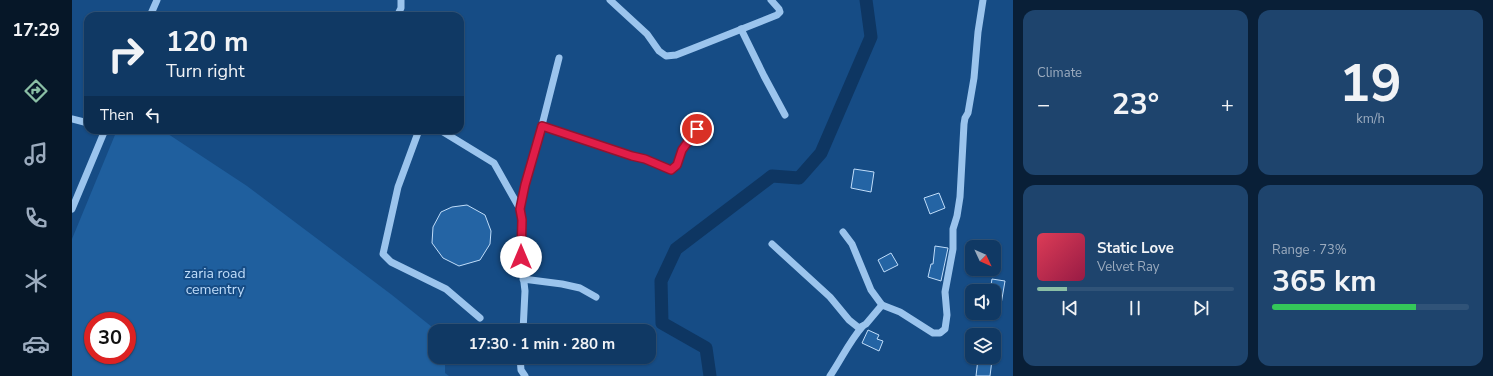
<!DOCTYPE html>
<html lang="en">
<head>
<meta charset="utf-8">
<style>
  body { margin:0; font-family:"Nunito Sans",sans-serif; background:#1e446d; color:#f1f3f6; height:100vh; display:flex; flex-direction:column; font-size:15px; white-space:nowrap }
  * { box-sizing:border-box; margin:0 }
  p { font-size:13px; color:#9cacbf }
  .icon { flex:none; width:22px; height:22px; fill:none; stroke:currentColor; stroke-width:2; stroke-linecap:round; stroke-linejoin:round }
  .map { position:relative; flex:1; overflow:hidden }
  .side { display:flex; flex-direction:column; gap:10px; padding:10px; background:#091f37; width:480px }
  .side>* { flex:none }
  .guide { position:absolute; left:12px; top:12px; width:380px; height:122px; border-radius:12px; box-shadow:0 1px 3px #0004,0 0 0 1px #305378; background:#103964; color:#f1f3f6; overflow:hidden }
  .needle { width:26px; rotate:134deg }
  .tools { position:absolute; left:893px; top:240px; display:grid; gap:8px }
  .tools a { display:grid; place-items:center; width:36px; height:36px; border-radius:8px; background:#103964; box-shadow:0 1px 3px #0004,0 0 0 1px #305378; font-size:20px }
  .speed { position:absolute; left:12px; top:312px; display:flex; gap:8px; font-size:20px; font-weight:700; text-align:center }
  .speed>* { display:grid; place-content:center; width:52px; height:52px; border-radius:50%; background:#103964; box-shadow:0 1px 3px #0004,0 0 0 1px #305378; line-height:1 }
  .speed .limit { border:6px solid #d22; background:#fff; color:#111 }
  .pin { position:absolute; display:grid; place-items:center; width:34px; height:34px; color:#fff; margin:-17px; border:2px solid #fff; border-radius:50%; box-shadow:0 1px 4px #0007 }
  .me { position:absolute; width:44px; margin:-22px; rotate:0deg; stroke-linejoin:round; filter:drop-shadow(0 0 3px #0008) }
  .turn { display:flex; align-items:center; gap:14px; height:84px; padding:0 16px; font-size:18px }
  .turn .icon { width:52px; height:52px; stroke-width:2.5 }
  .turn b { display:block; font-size:28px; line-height:34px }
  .then { display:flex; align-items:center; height:38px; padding:0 16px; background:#0003; gap:8px; font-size:15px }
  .big { font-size:30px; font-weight:700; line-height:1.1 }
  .side .card { flex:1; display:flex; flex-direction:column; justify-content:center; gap:6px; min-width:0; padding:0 14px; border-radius:12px; background:#1e446d }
  .side .dial { align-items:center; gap:0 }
  .dial b { font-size:52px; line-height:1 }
  .song { display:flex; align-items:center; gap:12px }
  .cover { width:48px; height:48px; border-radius:6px; background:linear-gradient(135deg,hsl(350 70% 55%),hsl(340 70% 35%)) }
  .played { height:4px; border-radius:2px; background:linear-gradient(90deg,#8abfa5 15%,#305378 15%) }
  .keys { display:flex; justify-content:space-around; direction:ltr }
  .heat { display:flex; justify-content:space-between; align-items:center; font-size:22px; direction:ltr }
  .charge { height:6px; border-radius:3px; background:linear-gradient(90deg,#34c759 73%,#305378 0) }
  .side .tiles { flex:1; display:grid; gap:10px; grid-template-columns:repeat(2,1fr) }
  .trip { position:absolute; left:356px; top:324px; width:228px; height:40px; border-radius:12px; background:#103964; box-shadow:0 1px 3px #0004,0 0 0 1px #305378; font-weight:700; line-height:40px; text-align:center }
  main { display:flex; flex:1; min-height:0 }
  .tab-bar { display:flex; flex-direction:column; width:72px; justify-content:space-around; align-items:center; background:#061728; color:#9cacbf }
  .tab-bar .icon { width:28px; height:28px }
  .tab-bar .current { color:#8abfa5 }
  .tab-bar b { font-size:18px; color:#f1f3f6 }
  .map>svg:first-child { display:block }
  .green { fill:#1f5f9e; fill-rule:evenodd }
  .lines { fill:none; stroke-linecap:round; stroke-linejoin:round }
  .river { stroke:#0e3662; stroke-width:13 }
  .building { fill:#2464a4; stroke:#c0ddfa }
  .minor { stroke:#9bc4ed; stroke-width:7 }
  .route-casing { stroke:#92132f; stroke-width:10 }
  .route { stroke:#e11d48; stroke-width:7 }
  .labels { text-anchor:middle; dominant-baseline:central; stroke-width:4; stroke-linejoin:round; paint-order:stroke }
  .park-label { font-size:14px; fill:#c0ddfa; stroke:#164c85 }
</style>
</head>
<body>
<main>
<nav class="tab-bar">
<b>17:29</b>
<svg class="icon current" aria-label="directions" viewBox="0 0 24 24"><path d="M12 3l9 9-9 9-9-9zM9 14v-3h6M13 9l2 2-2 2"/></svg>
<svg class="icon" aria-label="music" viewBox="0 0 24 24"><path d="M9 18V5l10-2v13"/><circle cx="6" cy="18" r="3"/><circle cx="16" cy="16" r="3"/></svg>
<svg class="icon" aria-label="phone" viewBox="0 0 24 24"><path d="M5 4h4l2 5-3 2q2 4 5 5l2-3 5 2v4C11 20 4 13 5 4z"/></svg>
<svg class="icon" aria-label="climate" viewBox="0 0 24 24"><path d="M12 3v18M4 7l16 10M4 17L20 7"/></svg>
<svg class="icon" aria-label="car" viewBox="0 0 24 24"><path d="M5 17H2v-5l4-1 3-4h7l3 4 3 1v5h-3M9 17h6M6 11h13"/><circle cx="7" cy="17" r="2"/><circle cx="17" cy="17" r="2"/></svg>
</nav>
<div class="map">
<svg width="941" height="376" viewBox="0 0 941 376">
  <rect width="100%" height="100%" fill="#164c85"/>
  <path class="green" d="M45 130H90L175 186 320 295 365 331H363V357H373V373L377 376H0V239ZM21 321H55V355H21Z"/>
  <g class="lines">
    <polyline class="river" points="638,376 634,348 590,323 589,281 604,249 700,176 727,178 749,153 799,37 794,0"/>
  </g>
  <g class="building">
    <polygon points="782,169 802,172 799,192 779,188"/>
    <polygon points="867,193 873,208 858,214 852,198"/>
    <polygon points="395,205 413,215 419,231 418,244 408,260 387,266 371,258 360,243 361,227 369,212 380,207"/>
    <polygon points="863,246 876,248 869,281 856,277 859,264 861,264"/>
    <polygon points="819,253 826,265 812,272 806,260"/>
    <polygon points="920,279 933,281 927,316 922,315 922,291 918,291"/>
    <polygon points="796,330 807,335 805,339 811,341 807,351 790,343"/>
    <polygon points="906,359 920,360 918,376 904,376"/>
  </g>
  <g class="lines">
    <g class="minor">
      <polyline points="538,0 575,34 587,51 594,56 604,55 622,48 705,15 708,12 707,9 699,0"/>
      <polyline points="78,16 85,0"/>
      <polyline points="325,16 329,8 329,0"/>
      <polyline points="669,29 692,76 713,115"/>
      <polyline points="0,119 16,123"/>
      <polyline points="470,126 560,156 573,159 599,170 605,165 610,150 625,129"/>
      <polyline points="347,130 326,187 311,254 319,262 374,289 408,318"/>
      <polyline points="368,130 422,163 448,209 450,220 449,257 453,291 451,331"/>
      <polyline points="0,209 33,130"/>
      <polyline points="448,209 453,185 467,137 487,58"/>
      <polyline points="771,232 780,244 799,290 810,305 828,312 861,333 868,333 873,329 875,315 873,292 881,249 881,229 885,216 888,197 892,124 893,118 896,113 902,78 906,32 911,0"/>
      <polyline points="700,244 758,297 777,320 787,328 794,324 810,305"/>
      <polyline points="451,279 490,284 508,288 524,297"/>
      <polyline points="448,357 449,370 453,376"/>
      <polyline points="562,357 570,359"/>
      <path d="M758 376C769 360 777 342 790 327"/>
    </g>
  </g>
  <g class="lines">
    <g class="route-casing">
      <polyline id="route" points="449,257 450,220 448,209 453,185 470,126 560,156 573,159 599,170 605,165 610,150 625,129"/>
    </g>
    <use href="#route" class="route"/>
  </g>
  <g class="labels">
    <g class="park-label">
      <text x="143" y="273">zaria road<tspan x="143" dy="16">cementry</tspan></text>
    </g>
  </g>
</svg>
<div class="tools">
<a><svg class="needle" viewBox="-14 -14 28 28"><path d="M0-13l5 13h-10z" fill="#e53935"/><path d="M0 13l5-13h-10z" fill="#9cacbf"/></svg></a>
<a><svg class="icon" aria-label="sound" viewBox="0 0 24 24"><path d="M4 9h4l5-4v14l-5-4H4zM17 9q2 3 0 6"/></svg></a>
<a><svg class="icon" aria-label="layers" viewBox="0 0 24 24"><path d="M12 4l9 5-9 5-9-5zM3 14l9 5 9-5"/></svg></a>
</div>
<div class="speed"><div class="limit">30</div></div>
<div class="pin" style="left:625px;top:129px;background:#d93025"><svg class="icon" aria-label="arrive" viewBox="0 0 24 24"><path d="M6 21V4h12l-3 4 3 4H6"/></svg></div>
<svg class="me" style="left:449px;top:257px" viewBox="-20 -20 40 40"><circle r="19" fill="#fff"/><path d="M0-13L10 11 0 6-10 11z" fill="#e11d48"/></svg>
<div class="trip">17:30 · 1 min · 280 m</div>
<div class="guide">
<div class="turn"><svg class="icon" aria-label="right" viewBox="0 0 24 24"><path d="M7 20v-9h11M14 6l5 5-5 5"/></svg><div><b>120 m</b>Turn right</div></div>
<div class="then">Then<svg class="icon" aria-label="left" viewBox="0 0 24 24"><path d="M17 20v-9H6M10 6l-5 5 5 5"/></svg></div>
</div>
</div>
<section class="side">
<div class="tiles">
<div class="card"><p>Climate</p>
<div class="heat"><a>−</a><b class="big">23°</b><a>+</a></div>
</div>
<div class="card dial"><b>19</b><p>km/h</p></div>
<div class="card">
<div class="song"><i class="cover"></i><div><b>Static Love</b><p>Velvet Ray</p></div></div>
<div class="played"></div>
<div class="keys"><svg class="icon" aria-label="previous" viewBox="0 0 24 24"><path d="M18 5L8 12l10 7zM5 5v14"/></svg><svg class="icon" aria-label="pause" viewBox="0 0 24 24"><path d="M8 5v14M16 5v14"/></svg><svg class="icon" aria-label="next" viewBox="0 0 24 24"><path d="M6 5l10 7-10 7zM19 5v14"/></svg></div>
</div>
<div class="card"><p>Range · 73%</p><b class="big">365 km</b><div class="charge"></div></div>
</div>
</section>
</main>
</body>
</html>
